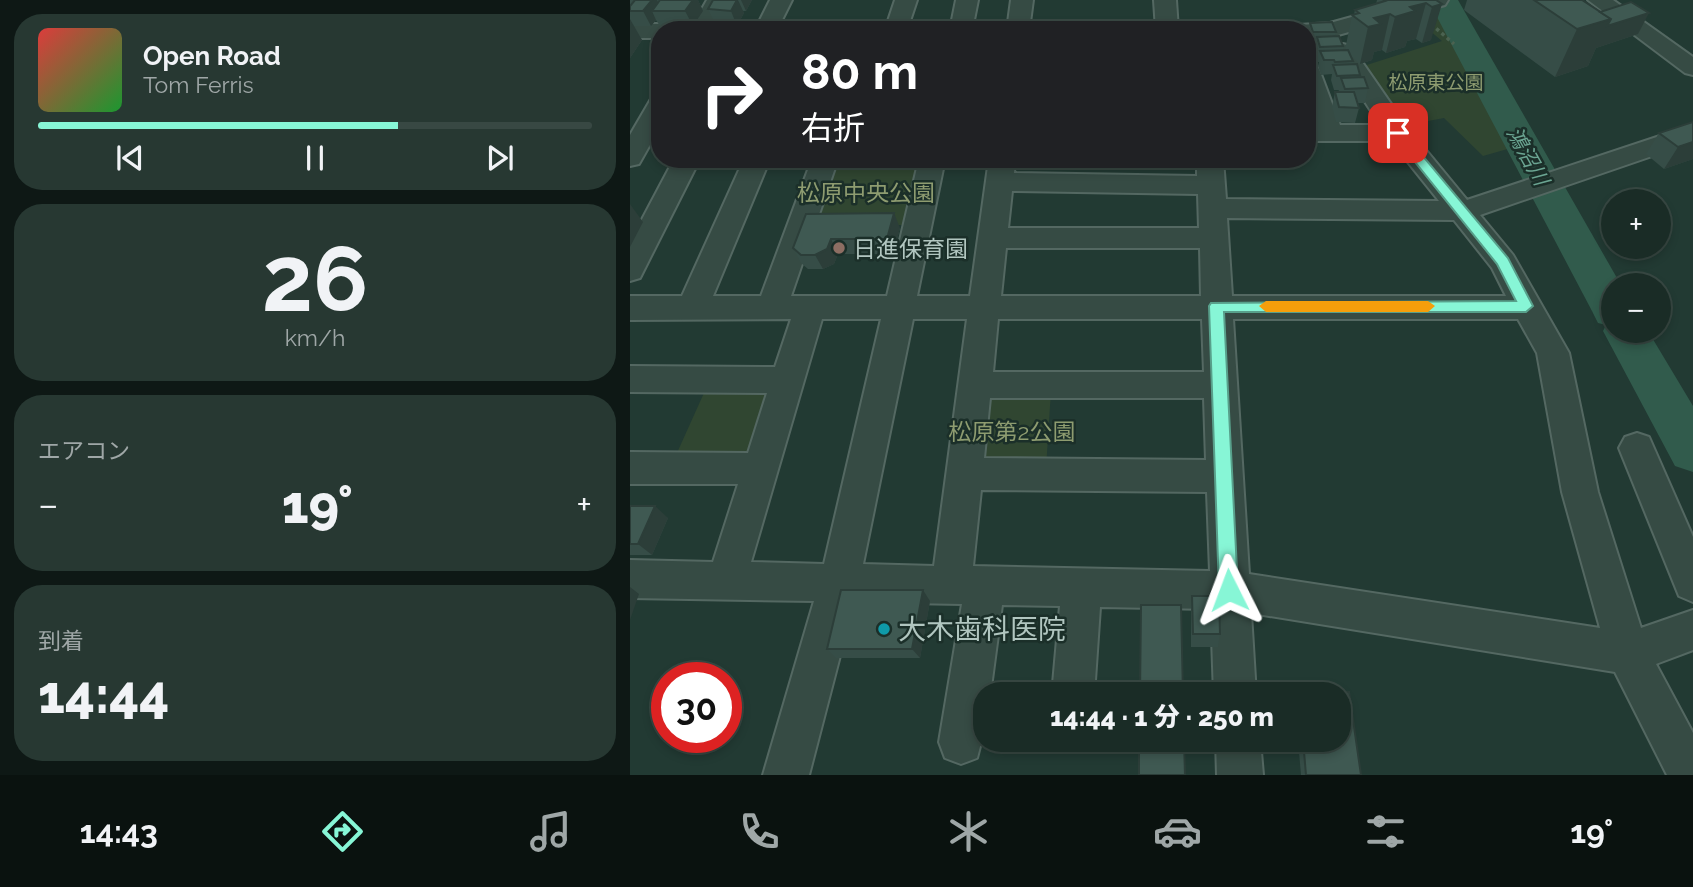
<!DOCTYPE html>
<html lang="ja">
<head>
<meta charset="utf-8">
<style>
  body { margin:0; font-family:Raleway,"Noto Sans JP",sans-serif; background:#273832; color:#f1f3f6; height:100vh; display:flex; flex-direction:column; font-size:26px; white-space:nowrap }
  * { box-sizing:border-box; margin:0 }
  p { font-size:23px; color:#9fa7a7 }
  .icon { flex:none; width:38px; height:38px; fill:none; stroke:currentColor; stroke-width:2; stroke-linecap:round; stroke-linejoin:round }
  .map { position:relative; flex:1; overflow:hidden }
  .sheet { display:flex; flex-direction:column; gap:14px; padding:14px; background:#0e1815; width:630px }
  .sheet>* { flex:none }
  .guide { position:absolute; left:21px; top:21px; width:665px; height:147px; border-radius:28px; box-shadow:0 4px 10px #0003,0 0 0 2px #384843; background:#202124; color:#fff; overflow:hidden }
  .fabs { position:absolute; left:971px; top:189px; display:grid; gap:14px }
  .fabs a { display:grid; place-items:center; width:70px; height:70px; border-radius:50%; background:#1a2c26; box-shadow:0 4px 10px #0003,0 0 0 2px #384843; font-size:35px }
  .speed { position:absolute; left:21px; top:662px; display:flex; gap:14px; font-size:35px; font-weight:700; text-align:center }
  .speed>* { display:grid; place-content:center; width:91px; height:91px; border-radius:50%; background:#1a2c26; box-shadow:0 4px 10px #0003,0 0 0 2px #384843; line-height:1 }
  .speed .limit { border:10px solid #d22; background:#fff; color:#111 }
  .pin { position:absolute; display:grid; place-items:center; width:60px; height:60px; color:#fff; margin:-30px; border-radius:14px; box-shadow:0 4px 10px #0006 }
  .me { position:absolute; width:77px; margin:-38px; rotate:357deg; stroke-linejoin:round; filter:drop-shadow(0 0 5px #0008) }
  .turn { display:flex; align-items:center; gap:24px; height:147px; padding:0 35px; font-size:32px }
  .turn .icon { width:91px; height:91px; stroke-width:2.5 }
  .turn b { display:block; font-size:49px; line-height:60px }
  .big { font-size:52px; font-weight:800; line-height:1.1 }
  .sheet .tile { flex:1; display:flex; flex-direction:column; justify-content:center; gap:10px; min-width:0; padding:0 24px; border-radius:28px; background:#273832 }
  .sheet .dial { align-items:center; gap:0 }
  .dial b { font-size:91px; line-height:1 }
  .song { display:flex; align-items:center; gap:21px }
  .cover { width:84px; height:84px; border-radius:10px; background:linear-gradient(135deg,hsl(0 70% 55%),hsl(130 70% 35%)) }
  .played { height:7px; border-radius:4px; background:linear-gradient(90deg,#87f6d6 65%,#384843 65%) }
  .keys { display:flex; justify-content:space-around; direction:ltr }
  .heat { display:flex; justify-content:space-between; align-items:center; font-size:38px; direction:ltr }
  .trip { position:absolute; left:343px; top:682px; width:378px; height:70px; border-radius:28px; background:#1a2c26; box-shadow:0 4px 10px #0003,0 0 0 2px #384843; font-weight:800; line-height:70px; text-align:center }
  .tabs { display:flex; height:112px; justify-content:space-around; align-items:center; background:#0a120f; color:#9fa7a7 }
  .tabs .icon { width:49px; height:49px }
  .tabs .on { color:#87f6d6 }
  .tabs b { font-size:32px; color:#f1f3f6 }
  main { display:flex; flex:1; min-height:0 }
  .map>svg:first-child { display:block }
  .green { fill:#304631 }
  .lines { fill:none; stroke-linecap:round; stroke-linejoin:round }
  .river { fill:#315b4c; fill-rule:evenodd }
  .minor-casing { stroke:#546862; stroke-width:4 }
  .path { stroke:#4b6250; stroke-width:3.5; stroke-dasharray:3.5 3.5; stroke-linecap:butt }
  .minor { fill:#364b44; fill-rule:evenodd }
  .wall { fill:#364d47 }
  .shaded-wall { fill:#2c3e39 }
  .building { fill:#3f5952; stroke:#2c3e39; stroke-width:2 }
  .route { fill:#87f6d6; stroke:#58a08b; stroke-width:2 }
  .slow { fill:#f59e0b }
  .education-dot { fill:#8d6e63; stroke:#1b2f29; stroke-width:2.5 }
  .culture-dot { fill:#0f9aa8; stroke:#1b2f29; stroke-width:2.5 }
  .labels { text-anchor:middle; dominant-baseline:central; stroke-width:5; stroke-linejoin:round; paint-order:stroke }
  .far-park-label { font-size:19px; fill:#8e9c70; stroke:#1b2f29 }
  .far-water-label { font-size:21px; font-style:italic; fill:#6ba592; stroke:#1b2f29 }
  .park-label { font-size:23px; fill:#8e9c70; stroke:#1b2f29 }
  .poi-label { font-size:23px; fill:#b1c6c0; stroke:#1b2f29; text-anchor:start }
  .near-poi-label { font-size:28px; fill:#b1c6c0; stroke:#1b2f29; text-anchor:start }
</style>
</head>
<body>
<main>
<section class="sheet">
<div class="tile">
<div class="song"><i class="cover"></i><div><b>Open Road</b><p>Tom Ferris</p></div></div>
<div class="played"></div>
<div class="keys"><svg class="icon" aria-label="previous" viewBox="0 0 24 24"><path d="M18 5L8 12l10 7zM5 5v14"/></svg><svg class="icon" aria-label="pause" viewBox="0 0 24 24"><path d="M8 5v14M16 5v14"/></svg><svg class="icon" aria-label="next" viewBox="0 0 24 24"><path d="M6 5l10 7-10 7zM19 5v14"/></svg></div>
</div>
<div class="tile dial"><b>26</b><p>km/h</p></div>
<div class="tile"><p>エアコン</p>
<div class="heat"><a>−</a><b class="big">19°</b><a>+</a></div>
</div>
<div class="tile"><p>到着</p><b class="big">14:44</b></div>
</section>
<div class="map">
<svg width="1063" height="775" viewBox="0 0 1063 775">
  <rect width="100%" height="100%" fill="#223a33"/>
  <g class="green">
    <polygon points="812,5 888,146 853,156 814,118 762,128 721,70 812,41 780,14"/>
    <polygon points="202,159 289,159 272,225 180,225"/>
    <polygon points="78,384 150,385 126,464 42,464"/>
    <polygon points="421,391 416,468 341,470 351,392"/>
  </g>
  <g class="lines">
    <polygon class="river" points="798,0 828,0 991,285 984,285 984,331 1018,331 1063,406 1063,472 1045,466 973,331 976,325 968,323 962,311"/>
    <g class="minor-casing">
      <g id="minor">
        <polygon points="77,0 99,0 82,30 60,30"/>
        <polygon points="140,0 162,0 147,30 125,30"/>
        <polygon points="265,0 287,0 277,30 255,30"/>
        <polygon points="326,0 348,0 342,30 320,30"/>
        <polygon points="381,0 403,0 399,30 377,30"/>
        <polygon points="524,0 546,0 548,30 526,30"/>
        <polygon points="783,0 818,0 815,5 701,37 677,37 677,30 666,30 669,25 700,23"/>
        <polygon points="958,0 983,0 1063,57 1063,75 1055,73"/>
        <polygon points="0,24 30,24 40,30 30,30 30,38 0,38"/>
        <path d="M713 44 721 46 777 127 837 200 1063 125V142L850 215 883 255 939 353 968 492 1011 628 1063 610V650L1026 664 1063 733V775H1037L985 672 621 613 626 695H584L581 609 470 607 464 695H422L430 606 372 605 360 695H355V727L347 758 331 764 315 758 309 742 332 604 224 602 179 775H133L184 601 0 598V560L83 562 108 484H0V452L118 453 137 393 0 392V366L145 367 161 319 0 320V296H52L114 159H140L83 296H131L182 159H208L161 296H257L289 159H315L287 296H340L359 159H385L384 173 567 176V159H593L596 199 809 201 761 141H677V125H685L677 104V62L685 64 689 69 710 125H750L702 51 705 46ZM382 191 568 194 569 228H378ZM597 218 824 220 862 268 876 296H602ZM376 248H570L571 296H371ZM192 319H251L194 564 121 562ZM283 319H337L304 566 233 564ZM368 319H572L574 372H363ZM603 319H888L907 353 932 492 970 628 619 574ZM360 398H574L576 460 354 458ZM351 490 577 492 580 571 343 566Z"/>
        <polygon points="30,97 30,127 9,164 0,166 0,135 21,99"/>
        <polygon points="44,159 70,159 10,278 0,281 0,242"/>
        <polygon points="1007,433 1019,437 1063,537 1063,602 1049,596 989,448 995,437"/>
        <polygon points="586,740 630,740 633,775 587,775"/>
      </g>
    </g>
    <polyline class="path" points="801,24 824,44"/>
    <use href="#minor" class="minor"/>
  </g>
  <g class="wall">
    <polygon points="0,0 68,0 73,11 63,26 30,26 26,20 21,26 4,26 1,21 12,40 0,58"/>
    <polygon points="83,0 122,0 116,11 113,11 114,13 107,26 85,24 78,9"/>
    <polygon points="747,0 806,0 801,40 792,43 786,39 777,41 775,47 756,53 752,50 744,52 742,60 730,64 721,56 723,61 723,64 730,75 730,77 738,88 735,103 728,103 729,108 725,123 706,122 702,107 705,92 708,92 709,90 704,90 701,80 702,74 691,75 688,66 689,62 688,62 684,52 685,47 680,47 678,38 680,23 706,32 705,36 713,46 713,50 715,50 722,15 724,14 725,10 746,4"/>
    <polygon points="837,0 952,0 1008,34 966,48 958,66 925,77 834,10"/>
    <polygon points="677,76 682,101 679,123 677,123"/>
    <polygon points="1063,122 1063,159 1034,169 1016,154 1029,133"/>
    <polygon points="176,214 270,228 263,254 208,254 204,264 193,269 178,269 171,263 163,248"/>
    <polygon points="0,506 38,518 22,555 0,555"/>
    <polygon points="562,596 590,634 588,647 561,647 561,610"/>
    <polygon points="300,601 290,658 206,658 197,649"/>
    <polygon points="719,692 731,775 671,775 668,740 709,740 709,695 688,695 690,693"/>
  </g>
  <g class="shaded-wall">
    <polygon points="22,0 27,0 32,11 22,11 26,20 21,26 13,11"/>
    <polygon points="63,0 68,0 73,11 63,26 55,11"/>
    <polygon points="107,0 108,0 114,13 107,26 101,11"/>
    <polygon points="111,0 122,0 116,11"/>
    <polygon points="796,3 786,39 777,41 775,47 756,53 765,17 780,7"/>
    <polygon points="812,4 801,40 792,43 802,7"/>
    <polygon points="1019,13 1008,34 966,48 958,66 925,77 947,29 981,19"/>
    <polygon points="760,14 752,50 744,52 742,60 730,64 738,27 744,18"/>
    <polygon points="0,19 12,40 0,58"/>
    <polygon points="1063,142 1063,159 1034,169 1048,147"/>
    <polygon points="0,204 13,222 0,247"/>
    <polygon points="264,213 270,228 263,254 257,239"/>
    <polygon points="201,239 208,254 204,264 193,269 185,255"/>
    <polygon points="25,506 38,518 22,555 8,544"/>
    <polygon points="0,587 9,594 0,620"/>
    <polygon points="293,590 300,601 290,658 282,649"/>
  </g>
  <g class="building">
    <polygon points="5,0 22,0 13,11 0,11 0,6"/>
    <polygon points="30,0 63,0 55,11 22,11"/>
    <polygon points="83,0 107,0 101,11 78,9"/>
    <polygon points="753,0 806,0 812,4 802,7 796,3 780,7 785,11 765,17 760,14 744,18 751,24 738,27 722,15 729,13 725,10 755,1"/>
    <polygon points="904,0 952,0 981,19 947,29"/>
    <polygon points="1001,2 1019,13 977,26 981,19 970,12"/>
    <polygon points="702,22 706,32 683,32 680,23"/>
    <polygon points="709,36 713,46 690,47 687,37"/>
    <polygon points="718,50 723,61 705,62 704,60 694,60 690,51"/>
    <polygon points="727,64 730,75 707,76 703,65"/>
    <polygon points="677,76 682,101 677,101"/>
    <polygon points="734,77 738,88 715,89 711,78"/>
    <polygon points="705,92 724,92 729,108 709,107"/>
    <polygon points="1063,122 1063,142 1048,147 1029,133"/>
    <polygon points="264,213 257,239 201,239 197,249 185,255 171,255 163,248 176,214"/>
    <polygon points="0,506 25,506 8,544 0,544"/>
    <polygon points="211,590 293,590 282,649 197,649"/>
    <polygon points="562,596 589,596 590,634 563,634"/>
    <polygon points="511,605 551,605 553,695 510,695"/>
    <polygon points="719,692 731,775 676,775 673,740 709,740 709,695 690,695 690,693"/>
    <polygon points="509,740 554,740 555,775 509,775"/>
  </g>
  <polygon class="route" points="768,129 772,131 878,258 903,306 896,312 594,312 608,590 605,596 599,599 592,596 589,590 579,306 581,303 886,301 867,264 764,136 764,131"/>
  <polygon class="slow" points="636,301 798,301 805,306 798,312 636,312 629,306"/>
  <circle class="education-dot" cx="209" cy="248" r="7"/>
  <circle class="culture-dot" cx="254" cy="629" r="7"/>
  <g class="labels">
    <g class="far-park-label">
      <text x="806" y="82">松原東公園</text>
    </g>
    <g class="far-water-label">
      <text transform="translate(898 156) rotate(61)">鴻沼川</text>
    </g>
    <g class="park-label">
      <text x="236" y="192">松原中央公園</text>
      <text x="382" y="431">松原第2公園</text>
    </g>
    <g class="poi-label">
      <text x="223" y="248">日進保育園</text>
    </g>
    <g class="near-poi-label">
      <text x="268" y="629">大木歯科医院</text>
    </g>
  </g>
</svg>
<div class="fabs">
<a>+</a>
<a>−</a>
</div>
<div class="speed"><div class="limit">30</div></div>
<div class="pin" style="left:768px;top:133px;background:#d93025"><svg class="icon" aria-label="arrive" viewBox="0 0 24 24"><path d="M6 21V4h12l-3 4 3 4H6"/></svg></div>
<svg class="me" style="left:599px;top:590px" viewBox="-20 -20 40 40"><path d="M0-17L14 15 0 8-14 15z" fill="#87f6d6" stroke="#fff" stroke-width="4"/></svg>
<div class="trip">14:44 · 1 分 · 250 m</div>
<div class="guide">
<div class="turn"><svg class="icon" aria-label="right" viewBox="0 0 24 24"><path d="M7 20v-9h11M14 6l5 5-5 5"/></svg><div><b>80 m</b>右折</div></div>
</div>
</div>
</main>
<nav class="tabs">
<b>14:43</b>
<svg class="icon on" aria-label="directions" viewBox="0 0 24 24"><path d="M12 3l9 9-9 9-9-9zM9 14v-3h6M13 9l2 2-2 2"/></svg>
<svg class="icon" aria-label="music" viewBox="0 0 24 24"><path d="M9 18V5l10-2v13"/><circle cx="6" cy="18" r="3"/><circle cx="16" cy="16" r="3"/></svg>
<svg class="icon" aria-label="phone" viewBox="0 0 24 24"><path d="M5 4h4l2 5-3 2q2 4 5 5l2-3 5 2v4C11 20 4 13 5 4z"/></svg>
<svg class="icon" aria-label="climate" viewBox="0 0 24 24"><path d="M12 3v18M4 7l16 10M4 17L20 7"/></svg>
<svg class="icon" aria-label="car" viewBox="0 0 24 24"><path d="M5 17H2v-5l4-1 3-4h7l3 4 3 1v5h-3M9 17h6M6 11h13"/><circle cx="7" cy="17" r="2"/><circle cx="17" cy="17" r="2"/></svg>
<svg class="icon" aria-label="filters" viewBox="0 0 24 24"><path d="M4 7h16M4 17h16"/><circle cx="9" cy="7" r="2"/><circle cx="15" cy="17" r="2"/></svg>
<b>19°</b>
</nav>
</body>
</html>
